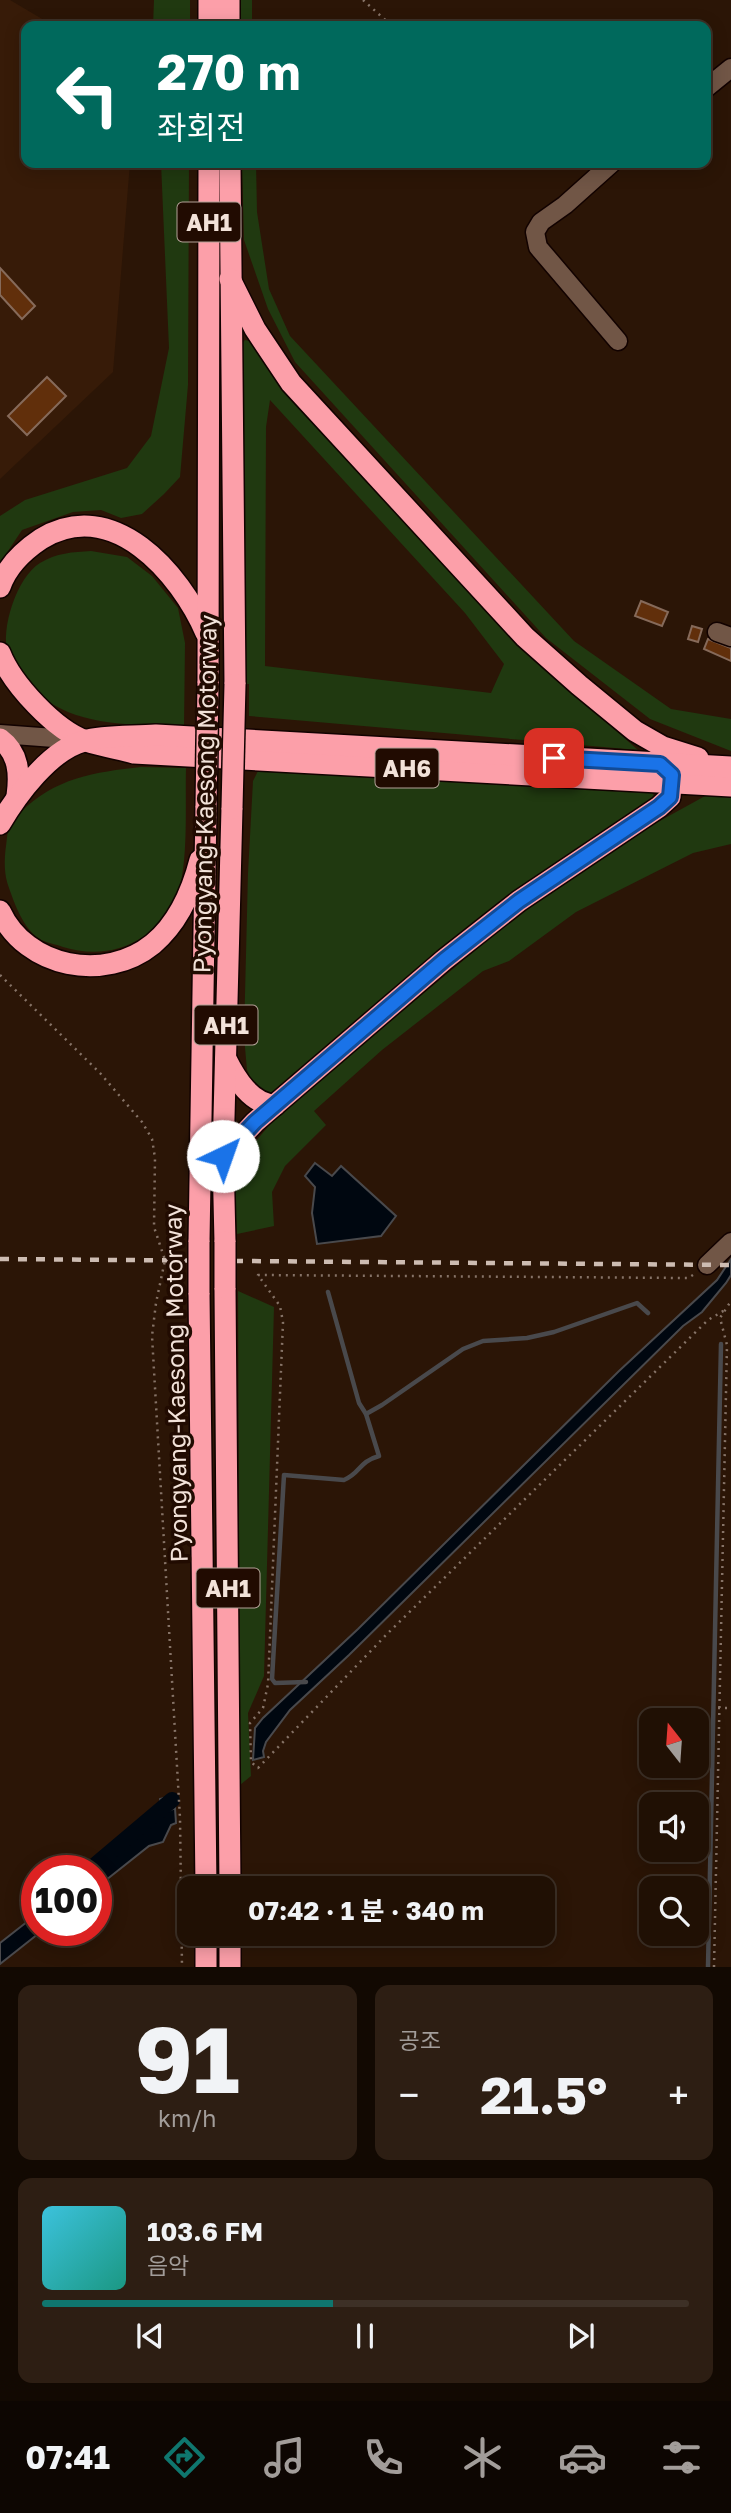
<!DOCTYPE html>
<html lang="ko">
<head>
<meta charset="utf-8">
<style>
  body { margin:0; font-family:"Golos Text","Noto Sans KR",sans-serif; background:#2d1e13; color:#f1f3f6; height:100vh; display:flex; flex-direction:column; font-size:26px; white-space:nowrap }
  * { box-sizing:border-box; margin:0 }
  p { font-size:23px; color:#a29d9a }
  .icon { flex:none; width:38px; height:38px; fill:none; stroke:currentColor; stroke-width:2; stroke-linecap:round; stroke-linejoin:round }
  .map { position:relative; height:1967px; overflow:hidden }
  .drawer { display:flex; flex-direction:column; gap:18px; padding:18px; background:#120902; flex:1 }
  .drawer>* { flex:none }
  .guide { position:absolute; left:21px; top:21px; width:690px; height:147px; border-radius:14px; box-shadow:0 4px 18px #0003,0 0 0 2px #3d3026; background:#00695c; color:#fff; overflow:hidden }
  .needle { width:46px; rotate:343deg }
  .tools { position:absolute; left:639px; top:1708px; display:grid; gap:14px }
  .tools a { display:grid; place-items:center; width:70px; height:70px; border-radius:14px; background:#201004; box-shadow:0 4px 18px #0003,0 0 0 2px #3d3026; font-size:35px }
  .speed { position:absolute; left:21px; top:1855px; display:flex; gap:14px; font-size:35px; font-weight:700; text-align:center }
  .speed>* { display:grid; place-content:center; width:91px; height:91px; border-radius:50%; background:#201004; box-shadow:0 4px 18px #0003,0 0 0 2px #3d3026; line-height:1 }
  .speed .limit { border:10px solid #d22; background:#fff; color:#111 }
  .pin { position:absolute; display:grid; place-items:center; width:60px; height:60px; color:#fff; margin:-30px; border-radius:14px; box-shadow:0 4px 10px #0006 }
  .me { position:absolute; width:77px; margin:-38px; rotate:42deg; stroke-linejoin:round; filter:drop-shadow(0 0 5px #0008) }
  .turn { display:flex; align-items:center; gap:24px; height:147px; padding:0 21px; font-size:32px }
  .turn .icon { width:91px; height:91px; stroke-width:2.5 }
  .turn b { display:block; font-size:49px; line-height:60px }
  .big { font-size:52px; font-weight:700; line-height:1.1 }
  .drawer .tile { flex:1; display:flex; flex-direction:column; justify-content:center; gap:10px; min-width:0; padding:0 24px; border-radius:14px; background:#2d1e13 }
  .drawer .dial { align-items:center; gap:0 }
  .dial b { font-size:91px; line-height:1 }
  .song { display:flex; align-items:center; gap:21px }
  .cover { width:84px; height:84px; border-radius:10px; background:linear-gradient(135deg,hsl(190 70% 55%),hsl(170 70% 35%)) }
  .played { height:7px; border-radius:4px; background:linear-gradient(90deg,#0f766e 45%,#3d3026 45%) }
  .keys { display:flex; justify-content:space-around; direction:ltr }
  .heat { display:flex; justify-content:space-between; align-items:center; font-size:38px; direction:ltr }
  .drawer .tiles { flex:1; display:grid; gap:18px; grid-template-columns:1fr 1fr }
  .tile:last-child { grid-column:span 2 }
  .trip { position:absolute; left:177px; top:1876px; width:378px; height:70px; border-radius:14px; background:#201004; box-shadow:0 4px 18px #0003,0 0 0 2px #3d3026; font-weight:700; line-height:70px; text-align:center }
  .dock { display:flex; height:112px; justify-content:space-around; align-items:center; background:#0d0602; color:#a29d9a }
  .dock .icon { width:49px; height:49px }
  .dock .on { color:#0f766e }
  .dock b { font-size:32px; color:#f1f3f6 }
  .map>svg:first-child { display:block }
  .built { fill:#371b08 }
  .green { fill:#203910; fill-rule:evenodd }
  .water { fill:#000710; stroke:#49494c; stroke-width:2 }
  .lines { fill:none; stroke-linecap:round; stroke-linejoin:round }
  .stream { stroke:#49494c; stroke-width:4.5 }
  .canal { stroke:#000710; stroke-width:16 }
  .building { fill:#612f0b; stroke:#866a5a; stroke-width:2 }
  .minor-casing { stroke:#120200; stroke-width:21 }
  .highway-casing { stroke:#120200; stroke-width:24 }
  .path { stroke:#867367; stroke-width:2.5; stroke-dasharray:2 5; stroke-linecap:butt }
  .minor { stroke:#715646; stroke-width:18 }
  .highway { stroke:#fc9fa9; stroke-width:21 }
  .rail { stroke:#cdbcb2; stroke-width:4.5; stroke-dasharray:9 9; stroke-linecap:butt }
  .highway-bridge-casing { stroke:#120200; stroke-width:24; stroke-linecap:butt }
  .highway-bridge { stroke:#fc9fa9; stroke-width:21 }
  .route-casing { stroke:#114b97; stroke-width:18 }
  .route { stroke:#1a73e8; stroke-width:12 }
  .labels { text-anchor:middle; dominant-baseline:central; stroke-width:7; stroke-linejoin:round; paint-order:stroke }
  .shield { fill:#210b01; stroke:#b3a298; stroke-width:2 }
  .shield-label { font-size:23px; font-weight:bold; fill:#f2e2d9 }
  .street-label { font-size:24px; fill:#f2e2d9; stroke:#210b01 }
</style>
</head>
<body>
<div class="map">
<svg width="731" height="1967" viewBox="0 0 731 1967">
  <rect width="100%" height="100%" fill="#2b1506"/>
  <polygon class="built" points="0,0 10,0 54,26 26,26 26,163 130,163 113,372 0,479"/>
  <g class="green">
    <polygon points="154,0 190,0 190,26 153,26"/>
    <polygon points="237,0 252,0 252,26 238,26"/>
    <polygon points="161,163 189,163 188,385 180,477 164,494 142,514 121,518 101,510 73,512 22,530 0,563 0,516 25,500 127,468 151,436 169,348"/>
    <polygon points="242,163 256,163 257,212 269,289 290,336 574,641 671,709 731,719 731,751 650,719 546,638 295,362 268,309 244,240"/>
    <path d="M245 340 254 342 547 670 638 750 249 716V684H240L236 350ZM270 400 465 613 504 664 491 693 265 666 266 427Z"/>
    <path d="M91 551 127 557 152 576 178 608 185 643 184 728C141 724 91 727 54 705 36 694 16 674 8 654 0 629 17 577 40 563 56 553 73 552 91 551Z"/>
    <path d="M141 767 186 768C185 801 189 866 177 895 158 941 110 962 63 947 56 944 45 943 38 938 23 927 15 905 9 888 4 875 4 860 6 846 7 840 7 831 10 825 11 821 17 817 20 813 54 778 95 772 141 767Z"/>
    <polygon points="260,767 652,792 655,798 277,1092 265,1092 254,1085 247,1070 244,1036 248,873 253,781"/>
    <polygon points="716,790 731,791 731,844 693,853 576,912 509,961 483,971 382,1050 314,1111 326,1125 285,1166 272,1192 274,1226 237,1234 233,1168 278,1115 533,902 627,839"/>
    <polygon points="238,1291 274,1307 264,1676 248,1713 251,1776 240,1785"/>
  </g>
  <g class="water">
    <polygon points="315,1163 332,1176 341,1166 396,1216 381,1236 317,1244 312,1213 315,1187 305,1176"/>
    <polygon points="731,1259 731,1275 726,1283 702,1312 683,1326 349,1655 290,1710 266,1742 263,1751 264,1757 253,1760 255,1728 263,1718 358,1629 619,1371 717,1280"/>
    <polygon points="164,1798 166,1812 175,1808 176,1823 171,1825 163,1842 149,1846 96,1888 96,1871 91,1871 161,1815 160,1799"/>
    <polygon points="37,1914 37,1930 43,1930 0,1964 0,1943"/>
  </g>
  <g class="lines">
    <g class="stream">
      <polyline points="366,1414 382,1405 463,1349 483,1341 527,1338 554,1332 637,1303 648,1313"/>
      <path d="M306 1682 275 1683 272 1679 284 1475 344 1480C361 1473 358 1462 379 1456L366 1414 359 1403 328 1292"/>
      <polyline points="708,1967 721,1344"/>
    </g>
    <polyline class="canal" points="88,1871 172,1800"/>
  </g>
  <g class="building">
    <polygon points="0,268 35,306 22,319 0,295"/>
    <polygon points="47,377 66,396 27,435 8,416"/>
    <polygon points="641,601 668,612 662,626 635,616"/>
    <polygon points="692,626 702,629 698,642 688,639"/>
    <polygon points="708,639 731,648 731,661 704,649"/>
  </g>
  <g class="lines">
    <g class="minor-casing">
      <g id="minor">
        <polyline points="705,89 731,68"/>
        <polyline points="612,163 565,205 541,222 535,232 538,247 618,341"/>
        <polyline points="717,632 731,637"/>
        <polyline points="0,734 81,740"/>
        <polyline points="707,1265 731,1242"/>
      </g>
    </g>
    <g class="highway-casing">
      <g id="highway">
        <polyline points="229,0 229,26"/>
        <polyline points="209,26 209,0"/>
        <polyline points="230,163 235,684"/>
        <polyline points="230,279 255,329 291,383 525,637 579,685 635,731 663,747 698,758"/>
        <path d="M0 587C7 566 23 551 41 539 113 495 180 573 206 633"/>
        <path d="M0 653C12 684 55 730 86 741 102 746 119 749 134 753L731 786"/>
        <polyline points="208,683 209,163"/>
        <path d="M0 739C19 753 20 774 17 796"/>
        <path d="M0 824C17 795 50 750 84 741 105 735 134 737 156 735L731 767"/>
        <path d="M0 911C26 968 105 983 153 944 178 923 192 891 200 860"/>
        <path d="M226 1059C236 1079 251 1104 275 1105"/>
        <polyline points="223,1156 255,1122 444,960 519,901 659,807 670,797 672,775 668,770"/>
        <polyline points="199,1242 206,806"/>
        <polyline points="225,1242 223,1156 232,808"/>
        <polyline points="225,1288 230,1888"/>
        <polyline points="199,1293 206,1888"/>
        <polyline points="206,1934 206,1967"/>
        <polyline points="230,1934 230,1967"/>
      </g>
    </g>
    <g class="path">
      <polyline points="363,0 392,26"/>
      <polyline points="0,975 100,1073 142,1122 152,1139 155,1158 154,1227 165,1260 156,1303 152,1336 180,1818 182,1967"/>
      <polyline points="693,1275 688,1278 258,1275 280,1306 283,1322 268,1684 263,1708 250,1723 251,1762 258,1768 388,1633 708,1320 725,1310"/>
      <polyline points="718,1708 731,1708"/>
      <polyline points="714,1967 727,1345 720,1318 731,1301"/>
    </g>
    <use href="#minor" class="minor"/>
    <use href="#highway" class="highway"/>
    <polyline class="rail" points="0,1259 731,1265"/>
    <g class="highway-bridge-casing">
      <g id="highway-bridge">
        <polyline points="206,806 208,683"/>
        <polyline points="232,808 235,684"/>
        <polyline points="199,1242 199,1293"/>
        <polyline points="225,1242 225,1288"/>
      </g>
    </g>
    <use href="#highway-bridge" class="highway-bridge"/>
  </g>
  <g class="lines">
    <g class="route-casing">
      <polyline id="route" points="223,1156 255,1122 444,960 519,901 659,807 670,797 672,775 660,764 554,758"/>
    </g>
    <use href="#route" class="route"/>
  </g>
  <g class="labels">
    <g class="shield">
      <rect x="177.5" y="202.5" width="63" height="39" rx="5"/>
      <rect x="375.5" y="748.5" width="63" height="39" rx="5"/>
      <rect x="194.5" y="1005.5" width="63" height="39" rx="5"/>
      <rect x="196.5" y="1568.5" width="63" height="39" rx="5"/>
    </g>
    <g class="shield-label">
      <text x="209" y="222">AH1</text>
      <text x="407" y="768">AH6</text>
      <text x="226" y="1025">AH1</text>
      <text x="228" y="1588">AH1</text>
    </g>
    <g class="street-label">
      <text transform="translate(204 794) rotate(-89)">Pyongyang-Kaesong Motorway</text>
      <text transform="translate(175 1383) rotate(-91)">Pyongyang-Kaesong Motorway</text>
    </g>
  </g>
</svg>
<div class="tools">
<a><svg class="needle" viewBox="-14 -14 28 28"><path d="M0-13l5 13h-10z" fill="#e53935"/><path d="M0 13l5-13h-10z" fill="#a29d9a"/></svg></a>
<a><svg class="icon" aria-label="sound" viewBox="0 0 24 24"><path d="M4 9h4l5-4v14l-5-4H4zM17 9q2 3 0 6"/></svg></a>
<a><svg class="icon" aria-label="search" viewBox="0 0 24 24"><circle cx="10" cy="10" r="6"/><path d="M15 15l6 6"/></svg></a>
</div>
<div class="speed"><div class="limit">100</div></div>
<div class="pin" style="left:554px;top:758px;background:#d93025"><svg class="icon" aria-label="arrive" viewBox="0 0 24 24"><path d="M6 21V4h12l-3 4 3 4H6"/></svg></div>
<svg class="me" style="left:223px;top:1156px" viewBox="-20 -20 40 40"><circle r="19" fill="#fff"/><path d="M0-13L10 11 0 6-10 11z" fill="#1a73e8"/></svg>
<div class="trip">07:42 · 1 분 · 340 m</div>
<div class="guide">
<div class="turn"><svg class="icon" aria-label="left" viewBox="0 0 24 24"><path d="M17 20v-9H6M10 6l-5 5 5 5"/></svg><div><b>270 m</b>좌회전</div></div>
</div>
</div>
<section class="drawer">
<div class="tiles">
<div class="tile dial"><b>91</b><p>km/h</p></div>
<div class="tile"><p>공조</p>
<div class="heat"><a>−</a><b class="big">21.5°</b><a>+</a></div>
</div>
<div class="tile">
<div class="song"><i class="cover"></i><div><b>103.6 FM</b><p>음악</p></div></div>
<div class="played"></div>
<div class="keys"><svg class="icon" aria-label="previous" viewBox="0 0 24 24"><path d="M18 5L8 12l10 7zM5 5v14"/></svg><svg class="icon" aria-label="pause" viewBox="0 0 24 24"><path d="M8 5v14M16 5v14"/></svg><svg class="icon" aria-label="next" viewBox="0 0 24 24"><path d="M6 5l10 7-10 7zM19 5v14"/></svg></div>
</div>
</div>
</section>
<nav class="dock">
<b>07:41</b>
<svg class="icon on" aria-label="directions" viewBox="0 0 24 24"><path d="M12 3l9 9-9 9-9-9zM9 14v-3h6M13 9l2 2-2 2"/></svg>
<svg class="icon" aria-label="music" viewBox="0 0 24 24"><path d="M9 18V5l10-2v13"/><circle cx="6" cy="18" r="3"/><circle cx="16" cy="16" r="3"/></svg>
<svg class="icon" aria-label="phone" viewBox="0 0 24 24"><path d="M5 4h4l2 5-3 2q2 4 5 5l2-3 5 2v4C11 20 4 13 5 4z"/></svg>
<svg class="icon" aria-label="climate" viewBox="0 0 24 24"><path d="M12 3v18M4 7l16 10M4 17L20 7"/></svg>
<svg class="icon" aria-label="car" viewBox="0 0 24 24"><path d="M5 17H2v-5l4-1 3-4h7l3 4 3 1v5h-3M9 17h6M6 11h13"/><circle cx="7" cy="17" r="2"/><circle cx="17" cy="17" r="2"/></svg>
<svg class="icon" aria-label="filters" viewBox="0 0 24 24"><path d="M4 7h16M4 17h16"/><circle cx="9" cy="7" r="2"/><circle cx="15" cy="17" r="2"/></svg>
</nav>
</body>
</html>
